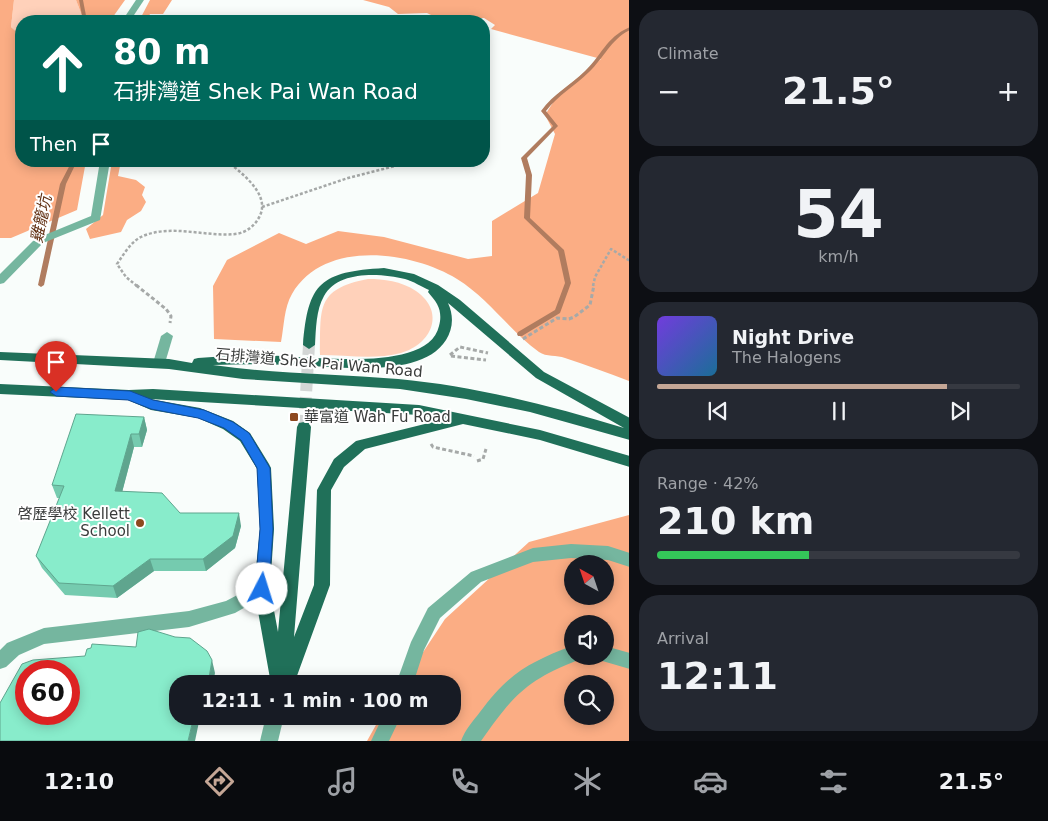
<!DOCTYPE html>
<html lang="en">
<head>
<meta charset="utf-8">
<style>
  body { margin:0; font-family:"DejaVu Sans","Noto Sans TC",sans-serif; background:#242831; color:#f1f3f6; height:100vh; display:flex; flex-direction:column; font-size:19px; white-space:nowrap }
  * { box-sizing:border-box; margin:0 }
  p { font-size:16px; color:#9ea1a6 }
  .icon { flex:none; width:28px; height:28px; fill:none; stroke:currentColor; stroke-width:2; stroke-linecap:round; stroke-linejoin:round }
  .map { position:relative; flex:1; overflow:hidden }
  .side { display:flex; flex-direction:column; gap:10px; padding:10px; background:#0d0f14; width:419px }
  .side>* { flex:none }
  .top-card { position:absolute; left:15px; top:15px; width:475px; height:152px; border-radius:20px; box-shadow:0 2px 12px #0003; background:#00695c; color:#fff; overflow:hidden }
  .needle { width:32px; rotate:320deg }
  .fabs { position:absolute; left:564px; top:555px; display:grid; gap:10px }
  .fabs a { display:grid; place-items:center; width:50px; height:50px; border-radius:50%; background:#171b24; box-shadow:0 2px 12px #0003; font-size:25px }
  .speed { position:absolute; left:15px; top:660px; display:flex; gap:10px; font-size:25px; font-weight:700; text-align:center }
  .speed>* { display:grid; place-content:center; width:65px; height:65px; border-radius:50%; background:#171b24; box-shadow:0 2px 12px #0003; line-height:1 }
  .speed .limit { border:8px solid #d22; background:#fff; color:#111 }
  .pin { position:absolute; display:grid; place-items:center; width:42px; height:42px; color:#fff; margin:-51px -21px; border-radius:50% 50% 50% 0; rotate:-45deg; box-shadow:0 0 5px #0007 }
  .pin .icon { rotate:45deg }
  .me { position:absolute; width:55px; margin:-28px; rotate:5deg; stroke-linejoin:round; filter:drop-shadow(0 0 4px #0008) }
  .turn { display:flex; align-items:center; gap:18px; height:105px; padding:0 15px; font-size:22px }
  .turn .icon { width:65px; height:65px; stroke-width:2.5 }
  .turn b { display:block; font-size:35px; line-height:42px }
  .then { display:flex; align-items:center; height:48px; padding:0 15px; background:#0003; gap:10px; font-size:19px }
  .big { font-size:38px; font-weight:700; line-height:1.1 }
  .side .card { flex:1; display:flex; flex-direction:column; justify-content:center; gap:8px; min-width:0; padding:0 18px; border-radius:20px; background:#242831 }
  .side .dial { align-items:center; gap:0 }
  .dial b { font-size:65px; line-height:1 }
  .song { display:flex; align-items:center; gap:15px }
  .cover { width:60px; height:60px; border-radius:8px; background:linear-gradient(135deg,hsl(260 70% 55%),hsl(200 70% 35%)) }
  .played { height:5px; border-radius:2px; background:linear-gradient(90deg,#c4a695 80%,#363941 80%) }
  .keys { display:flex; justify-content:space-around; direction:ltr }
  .heat { display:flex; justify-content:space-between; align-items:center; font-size:28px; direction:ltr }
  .charge { height:8px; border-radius:4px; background:linear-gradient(90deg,#34c759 42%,#363941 0) }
  .trip { position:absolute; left:169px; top:675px; width:292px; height:50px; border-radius:20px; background:#171b24; box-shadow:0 2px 12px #0003; font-weight:700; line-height:50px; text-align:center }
  .menu { display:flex; height:80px; justify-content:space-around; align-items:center; background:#090b0e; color:#9ea1a6 }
  .menu .icon { width:35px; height:35px }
  .menu .selected { color:#c4a695 }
  .menu b { font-size:22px; color:#f1f3f6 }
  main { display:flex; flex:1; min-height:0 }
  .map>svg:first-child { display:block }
  .green { fill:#ffd1ba }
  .forest { fill:#fbad84; fill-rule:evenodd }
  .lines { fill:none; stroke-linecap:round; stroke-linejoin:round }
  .stream { fill:#b07c5f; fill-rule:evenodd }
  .major-tunnel { stroke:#d3d6d5; stroke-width:12; stroke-dasharray:12 6; stroke-linecap:butt }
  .path-far2 { stroke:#a6a9a8; stroke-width:2; stroke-dasharray:2.5 2; stroke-linecap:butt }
  .path-far1 { stroke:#a6a9a8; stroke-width:2.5; stroke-dasharray:3 2; stroke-linecap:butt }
  .path { stroke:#a6a9a8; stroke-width:3; stroke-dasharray:4 2.5; stroke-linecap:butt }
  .minor { fill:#75b69f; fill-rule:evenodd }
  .major { fill:#207059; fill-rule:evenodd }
  .wall { fill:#75cbaf }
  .shaded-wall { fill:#5fa58e }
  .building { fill:#88eccb; stroke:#5fa58e; fill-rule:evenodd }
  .route { fill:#1a73e8; stroke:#114b97 }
  .poi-dot { fill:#8d481f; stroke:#fff; stroke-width:2 }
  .labels { text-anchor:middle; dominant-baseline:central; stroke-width:4; stroke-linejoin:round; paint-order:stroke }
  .street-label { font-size:15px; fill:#3a3c3b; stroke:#fff }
  .poi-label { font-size:15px; fill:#3a3c3b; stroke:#fff; text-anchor:start }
  .water-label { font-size:16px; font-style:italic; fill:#613013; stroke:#fff }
</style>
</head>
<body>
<main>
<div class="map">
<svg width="630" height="741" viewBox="0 0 630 741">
  <rect width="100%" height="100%" fill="#f9fdfb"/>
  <g class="green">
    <polygon points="14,0 76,0 84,21 21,21 21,36 11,27"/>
    <path d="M368 279C384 279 401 281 416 291 446 312 432 344 401 353 375 360 346 355 320 355 321 309 315 289 368 279Z"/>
  </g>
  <g class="forest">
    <polygon points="0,0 14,0 11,27 21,36 21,161 86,161 77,210 11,238 0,238"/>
    <polygon points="76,0 125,0 110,21 84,21"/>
    <polygon points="150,0 172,0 163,14 150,14 146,21 139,21"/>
    <path d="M363 0H629V381C608 373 587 365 565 358 557 355 546 357 539 352 510 331 488 298 457 279 411 251 324 239 292 294 284 307 284 327 281 342L214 339 213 286 227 260 279 233 306 244 338 231 384 237 468 259 492 256V221L538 193 555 134 545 115 559 93 601 59 491 29 495 25 484 18H444L435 17 427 13 398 14 389 7Z"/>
    <polygon points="112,161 121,161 118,176 136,180 145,187 142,195 146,202 141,211 127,220 121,232 90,239 86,229 103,215"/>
    <path d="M629 515V741H367L381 716H452V684H402L445 619 529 542ZM572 564H605V596H572ZM572 624H605V656H572ZM572 684H605V716H572Z"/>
  </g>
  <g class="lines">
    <g class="stream">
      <polygon points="79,0 83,0 87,21 83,21"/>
      <path d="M630 27V30C611 39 604 58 589 72 575 86 558 95 546 111L558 126 527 158 532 175 530 218 564 250 571 283 560 313 522 336H518L517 334 518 332 555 310 565 283 558 251 524 218 526 175 521 158 553 126 541 111C554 93 570 86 585 71 602 55 606 37 630 27Z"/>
      <polygon points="72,161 77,161 66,184 44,285 41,287 38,285 60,184"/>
    </g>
    <polyline class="major-tunnel" points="304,427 309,345"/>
    <polyline class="path-far2" points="355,21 358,20"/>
    <g class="path-far1">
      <polyline points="262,207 348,178 415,161"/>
      <path d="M137 286 126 277 117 264C124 254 131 241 143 236 172 224 205 237 235 234 247 233 257 224 261 213 268 192 240 172 227 161"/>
      <polyline points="593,286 595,277 611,249 630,261"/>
    </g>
    <g class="path">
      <polyline points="136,285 166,309 171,316 170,323"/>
      <polyline points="523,339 557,318 569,319 574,317 590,305 594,285"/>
      <polyline points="450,355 460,347 488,353"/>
      <polyline points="451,356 486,360"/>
      <polyline points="431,444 433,447 474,456"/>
      <polyline points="477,461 483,459 486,449"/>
    </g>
    <g class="minor">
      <polygon points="136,0 144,0 130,21 122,21"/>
      <polygon points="100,161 110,161 100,220 43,243 4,283 0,284 0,274 35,239 91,216"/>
      <polygon points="167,332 173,336 165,363 163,366 155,366 153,363 161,336"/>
      <polygon points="571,544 608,546 630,553 630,567 608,560 571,558 533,562 481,582 440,618 424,650 413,684 396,684 411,642 428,608 471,572 533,548"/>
      <polygon points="262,582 268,584 270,589 268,594 235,613 189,627 44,644 19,655 6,667 0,669 0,650 7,643 44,628 189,611 226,601"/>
      <path d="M572 646V656H579L578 660C525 681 513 696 481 741H461C465 730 473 721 480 712 508 674 529 662 572 646Z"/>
      <polygon points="605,646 630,653 630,669 599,660 598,656 605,656"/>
      <polygon points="266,716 284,716 278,741 260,741"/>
      <polygon points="383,716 401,716 389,741 371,741"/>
    </g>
    <g class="major">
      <path d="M384 268 414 274 438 285 460 300 544 372 630 418V440L530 412 466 399 400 389 243 379 169 369 0 360V352L169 359 192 363 194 359 198 358C226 356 253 355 282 356 318 357 429 372 439 326 441 319 441 311 437 304 435 300 431 296 428 292L429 290C422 287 413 281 405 279 381 273 338 270 324 296 316 310 316 329 315 345L309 349 303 345C308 282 321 272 384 268ZM448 303 536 378 624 428C551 406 475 386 398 379 337 374 275 374 213 365 240 364 267 364 293 365 334 366 421 380 446 340 453 329 454 316 448 303Z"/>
      <path d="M0 384 129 390 153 389 419 405 540 430 630 456V467L540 440 463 424 365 449 344 467 331 490 330 585 294 684H271L254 589 260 529 257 469 240 441 223 429 198 418 151 410 128 400 0 394ZM150 399 419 415 441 420 356 441 334 459 317 490 314 585 294 637 311 427 309 423 304 422 299 423 297 427 278 632 270 589 274 529 271 468 269 464 250 433 233 421 200 408Z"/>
    </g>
  </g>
  <polygon class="wall" points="144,417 147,430 142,447 134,447 122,492 180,513 241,526 235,548 206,571 154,571 117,598 65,595 42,568 36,556 60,498 57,498 52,485"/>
  <g class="shaded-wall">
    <polygon points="144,417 147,430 142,447 139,434"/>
    <polygon points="131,434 134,447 119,504 115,491"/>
    <polygon points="239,513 241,526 235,548 206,571 203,559"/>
    <polygon points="150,559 154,571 117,598 113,586"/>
    <polygon points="212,660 215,673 213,684 208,684"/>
    <polygon points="194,716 200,716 200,717 195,741 188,741"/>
  </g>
  <g class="building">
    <polygon points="76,414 144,417 139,434 131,434 115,491 162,493 180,513 239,513 233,536 203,559 150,559 113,586 59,583 36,556 64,486 52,485"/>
    <path d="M149 629 175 637 190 638 207 651 212 660 208 684H178V716H194L188 741H0V703L22 664 33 660 85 656 87 649 91 648 92 644 136 647 138 632ZM26 671H69V714H26Z"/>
  </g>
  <polygon class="route" points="56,387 130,391 153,400 204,410 233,422 249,433 270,468 273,529 269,589 267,593 262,595 257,593 255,589 260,529 257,468 241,440 224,428 198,418 151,409 128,400 56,396 50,392"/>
  <g class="poi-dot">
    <rect x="289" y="412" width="10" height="10" rx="2.5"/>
    <circle cx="140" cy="523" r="5"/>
  </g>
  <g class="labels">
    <g class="street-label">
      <text transform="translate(319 363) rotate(5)">石排灣道 Shek Pai Wan Road</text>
    </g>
    <g class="poi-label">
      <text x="304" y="417">華富道 Wah Fu Road</text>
      <text x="130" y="514" text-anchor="end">啓歷學校 Kellett<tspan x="130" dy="17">School</tspan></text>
    </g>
    <g class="water-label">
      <text transform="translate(41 219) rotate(-78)">雞籠坑</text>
    </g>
  </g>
</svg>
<div class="fabs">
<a><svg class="needle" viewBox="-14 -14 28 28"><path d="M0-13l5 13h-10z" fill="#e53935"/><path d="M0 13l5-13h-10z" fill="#9ea1a6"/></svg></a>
<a><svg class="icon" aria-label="sound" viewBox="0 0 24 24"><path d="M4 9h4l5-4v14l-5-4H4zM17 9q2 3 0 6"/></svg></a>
<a><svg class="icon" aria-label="search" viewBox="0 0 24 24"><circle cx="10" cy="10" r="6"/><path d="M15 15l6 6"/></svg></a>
</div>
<div class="speed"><div class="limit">60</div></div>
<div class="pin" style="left:56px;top:392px;background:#d93025"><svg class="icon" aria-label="arrive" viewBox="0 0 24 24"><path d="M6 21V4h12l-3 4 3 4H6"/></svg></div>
<svg class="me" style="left:262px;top:589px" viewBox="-20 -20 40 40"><circle r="19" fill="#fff"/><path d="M0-13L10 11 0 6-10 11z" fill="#1a73e8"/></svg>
<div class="trip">12:11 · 1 min · 100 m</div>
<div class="top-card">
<div class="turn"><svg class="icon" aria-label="ahead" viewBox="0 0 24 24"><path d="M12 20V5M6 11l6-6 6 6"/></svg><div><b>80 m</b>石排灣道 Shek Pai Wan Road</div></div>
<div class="then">Then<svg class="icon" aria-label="arrive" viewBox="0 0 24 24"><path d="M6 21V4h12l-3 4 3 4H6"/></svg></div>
</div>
</div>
<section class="side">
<div class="card"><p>Climate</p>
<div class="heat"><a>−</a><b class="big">21.5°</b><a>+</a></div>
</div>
<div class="card dial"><b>54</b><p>km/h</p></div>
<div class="card">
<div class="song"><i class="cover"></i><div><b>Night Drive</b><p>The Halogens</p></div></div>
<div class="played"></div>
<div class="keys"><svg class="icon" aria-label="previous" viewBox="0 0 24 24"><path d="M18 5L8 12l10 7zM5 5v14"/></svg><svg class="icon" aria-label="pause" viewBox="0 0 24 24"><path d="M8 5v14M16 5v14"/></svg><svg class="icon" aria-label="next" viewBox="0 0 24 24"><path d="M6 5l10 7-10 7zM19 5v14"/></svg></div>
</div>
<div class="card"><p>Range · 42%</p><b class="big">210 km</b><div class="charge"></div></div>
<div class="card"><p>Arrival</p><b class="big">12:11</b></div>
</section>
</main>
<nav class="menu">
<b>12:10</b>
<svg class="icon selected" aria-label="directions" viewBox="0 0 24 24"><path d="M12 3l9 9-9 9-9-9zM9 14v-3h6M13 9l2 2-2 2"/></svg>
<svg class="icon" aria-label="music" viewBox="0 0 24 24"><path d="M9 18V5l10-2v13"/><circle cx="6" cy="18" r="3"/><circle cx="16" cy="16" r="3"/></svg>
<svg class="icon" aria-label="phone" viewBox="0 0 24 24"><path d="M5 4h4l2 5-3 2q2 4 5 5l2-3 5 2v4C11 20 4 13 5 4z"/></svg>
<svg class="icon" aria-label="climate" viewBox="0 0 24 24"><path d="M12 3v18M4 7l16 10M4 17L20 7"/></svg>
<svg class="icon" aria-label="car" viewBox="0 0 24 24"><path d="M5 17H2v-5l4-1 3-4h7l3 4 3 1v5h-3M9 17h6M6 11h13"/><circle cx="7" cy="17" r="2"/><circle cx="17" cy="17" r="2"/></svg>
<svg class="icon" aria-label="filters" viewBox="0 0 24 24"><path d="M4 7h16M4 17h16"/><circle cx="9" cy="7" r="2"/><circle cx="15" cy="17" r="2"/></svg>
<b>21.5°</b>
</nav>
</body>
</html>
